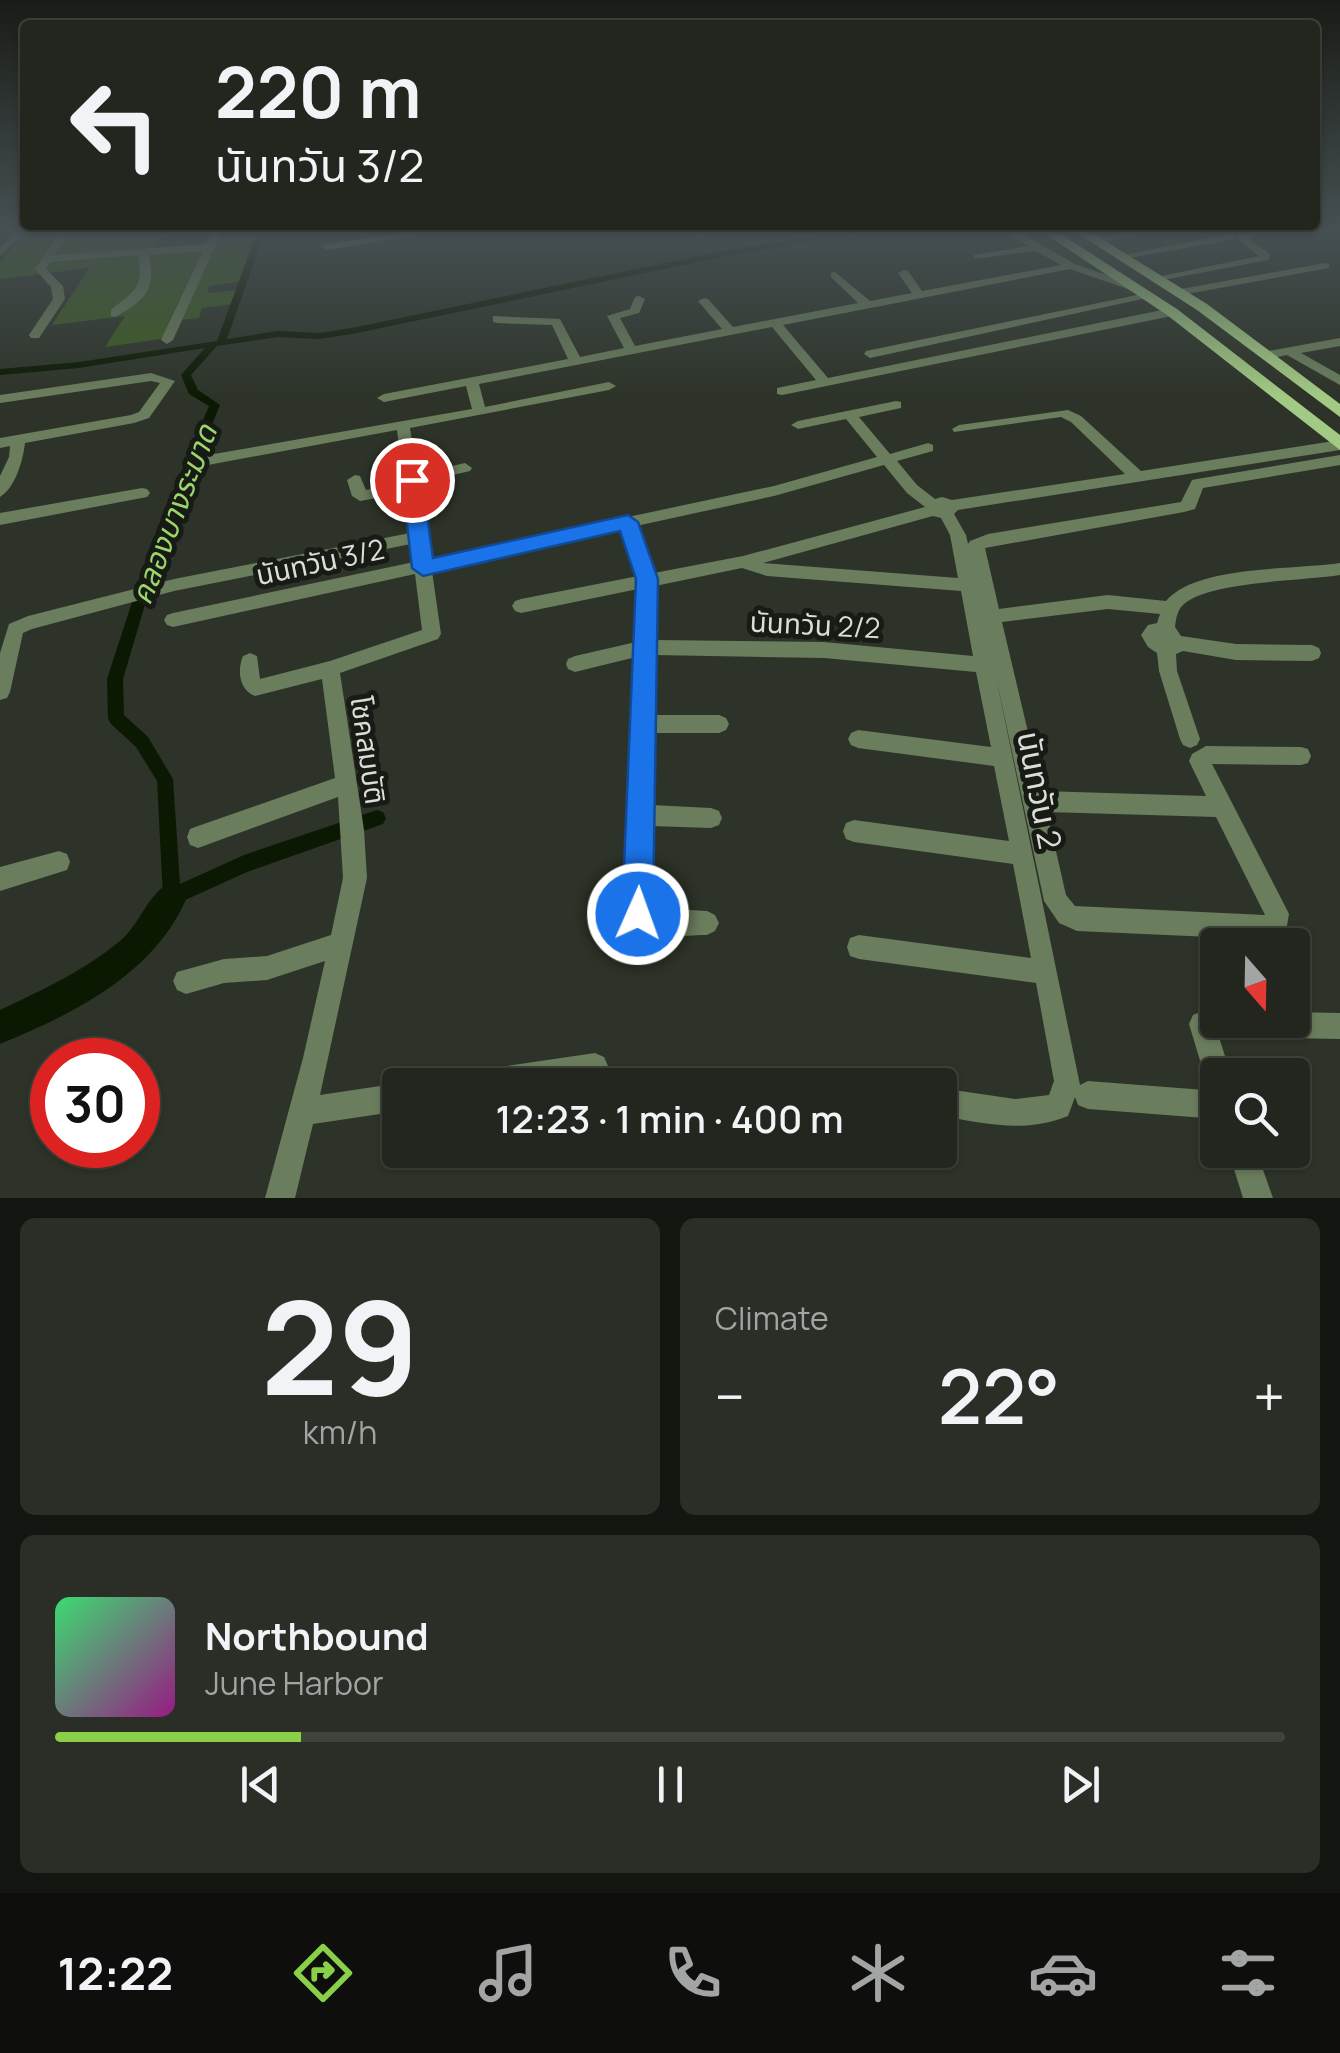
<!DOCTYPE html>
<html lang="en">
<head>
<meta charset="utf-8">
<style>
  body { margin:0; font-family:Manrope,"Noto Sans Thai",sans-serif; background:#2a2e27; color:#f1f3f6; height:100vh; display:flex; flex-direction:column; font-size:38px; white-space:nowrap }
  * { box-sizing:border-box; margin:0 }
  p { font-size:32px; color:#a2a5a4 }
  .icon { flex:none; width:55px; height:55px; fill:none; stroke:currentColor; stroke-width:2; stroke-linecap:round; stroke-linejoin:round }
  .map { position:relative; height:1198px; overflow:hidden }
  .side { display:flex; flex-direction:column; gap:20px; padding:20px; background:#131510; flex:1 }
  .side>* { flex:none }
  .guide { position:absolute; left:20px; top:20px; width:1300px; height:210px; border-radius:10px; box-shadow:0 2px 8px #0004,0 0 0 2px #3f433c; background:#22261e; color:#f1f3f6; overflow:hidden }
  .needle { width:65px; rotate:160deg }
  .tools { position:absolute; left:1200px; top:928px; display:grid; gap:20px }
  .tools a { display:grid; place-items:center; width:110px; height:110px; border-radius:10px; background:#22261e; box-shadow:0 2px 8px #0004,0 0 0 2px #3f433c; font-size:50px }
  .speed { position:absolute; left:30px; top:1038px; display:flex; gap:20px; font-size:50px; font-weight:700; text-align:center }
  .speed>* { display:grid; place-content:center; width:130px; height:130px; border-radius:50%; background:#22261e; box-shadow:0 2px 8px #0004,0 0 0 2px #3f433c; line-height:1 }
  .speed .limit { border:15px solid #d22; background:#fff; color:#111 }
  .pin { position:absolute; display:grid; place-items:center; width:85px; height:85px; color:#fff; margin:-42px; border:5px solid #fff; border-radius:50%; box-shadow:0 2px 10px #0007 }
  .me { position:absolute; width:110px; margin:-55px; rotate:2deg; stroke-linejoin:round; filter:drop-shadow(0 0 8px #0008) }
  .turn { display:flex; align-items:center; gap:35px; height:210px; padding:0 30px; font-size:45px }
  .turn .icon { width:130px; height:130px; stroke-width:2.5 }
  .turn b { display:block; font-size:70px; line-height:85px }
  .big { font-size:75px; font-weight:600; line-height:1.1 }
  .side .widget { flex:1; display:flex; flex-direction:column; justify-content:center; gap:15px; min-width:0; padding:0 35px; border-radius:15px; background:#2a2e27 }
  .side .dial { align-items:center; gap:0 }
  .dial b { font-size:130px; line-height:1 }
  .song { display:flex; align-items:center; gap:30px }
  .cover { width:120px; height:120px; border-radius:15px; background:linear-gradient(135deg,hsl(140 70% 55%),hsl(310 70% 35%)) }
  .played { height:10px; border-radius:5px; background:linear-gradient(90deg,#89cf48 20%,#3f433c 20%) }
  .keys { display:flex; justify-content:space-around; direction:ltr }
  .heat { display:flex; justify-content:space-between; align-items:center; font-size:55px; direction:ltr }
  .side .tiles { flex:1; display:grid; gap:20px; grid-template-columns:1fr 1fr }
  .widget:last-child { grid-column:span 2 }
  .trip { position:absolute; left:382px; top:1068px; width:575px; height:100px; border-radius:10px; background:#22261e; box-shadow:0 2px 8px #0004,0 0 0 2px #3f433c; font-weight:600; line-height:100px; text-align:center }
  .dock { display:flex; height:160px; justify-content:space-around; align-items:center; background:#0e0f0c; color:#a2a5a4 }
  .dock .icon { width:70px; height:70px }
  .dock .current { color:#89cf48 }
  .dock b { font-size:45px; color:#f1f3f6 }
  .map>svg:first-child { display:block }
  .green { fill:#3c5c20 }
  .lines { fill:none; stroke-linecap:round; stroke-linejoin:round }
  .canal { fill:#0c1902; fill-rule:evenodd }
  .river { fill:#0c1902; fill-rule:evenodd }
  .minor { fill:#6a7d5c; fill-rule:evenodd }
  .major { fill:#a2ca84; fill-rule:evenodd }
  .route { fill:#1a73e8; stroke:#114b97; stroke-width:2.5 }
  .labels { text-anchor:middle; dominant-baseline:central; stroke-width:10; stroke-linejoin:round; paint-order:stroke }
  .street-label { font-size:28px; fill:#daded7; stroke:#171a15 }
  .water-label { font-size:30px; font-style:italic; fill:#9bd66b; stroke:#171a15 }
  .near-street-label { font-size:32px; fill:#daded7; stroke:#171a15 }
</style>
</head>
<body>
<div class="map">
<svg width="1340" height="1198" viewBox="0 0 1340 1198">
  <rect width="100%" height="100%" fill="#2d3328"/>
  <polygon class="green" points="27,229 164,229 154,248 53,256 213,248 219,237 256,234 242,281 209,286 208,293 237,290 233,304 202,308 199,318 180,320 174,337 105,347 125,316 52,325 89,268 0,279 0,263"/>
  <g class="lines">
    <polygon class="canal" points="258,229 266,229 227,339 278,331 319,333 352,328 723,251 860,229 877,229 723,257 352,334 319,339 278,337 217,346 191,375 198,390 220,405 162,547 123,679 124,715 148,737 173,779 180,884 244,855 377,810 383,812 386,818 383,824 247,872 172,906 165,904 163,897 157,781 136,747 110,723 108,718 107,679 150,547 209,406 189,394 181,375 205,348 79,368 0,375 0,369 79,362 217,341"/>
    <path class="river" d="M172 882 183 886 187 897C155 974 73 1014 0 1044V1010C42 990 86 970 121 940 141 923 148 892 172 882Z"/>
    <g class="minor">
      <polygon points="18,229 28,229 0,256 0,247"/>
      <path d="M62 229H72L54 255 206 244 213 229H223L173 340 167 344 161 340 203 251 149 255C156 289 146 300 115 317L111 316V310C135 290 144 289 138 255L50 262 46 269 63 286 65 299 39 338H31L29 335 53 299 51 287 35 269Z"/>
      <polygon points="429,229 453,229 327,250 322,247 327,244"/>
      <polygon points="696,229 710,229 698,239 692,232"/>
      <path d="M1001 229H1013L1075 264 1146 289V293L1156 296 870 358 864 354 866 351 1142 294 1070 269 783 325 828 378 1172 308 1178 312 1172 316 782 395 777 394V388L816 380 772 327 479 384 485 407 609 382 616 386 609 390 410 428 417 474 465 463 472 468 470 471 419 483 430 559 774 486 877 457 846 419 798 429 791 425 798 421 896 401 901 402V408L859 417 890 454 928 443 933 445V451L897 461 917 485 935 499 942 497 952 500 1125 474 1071 422 1061 417 954 432 952 429 959 425 1068 410 1081 416 1141 471 1340 440V450L958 510 954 514 966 535 968 544 970 541 988 534 1181 502 1192 480 1197 479 1340 455V465L1203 488 1195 509 1184 512 985 548 999 609 1108 595 1166 601C1196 565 1295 570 1340 563V575C1304 581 1208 581 1183 605 1177 611 1176 619 1175 627L1181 636 1236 644 1312 645 1319 648 1321 653 1319 658 1312 661 1236 660 1183 651 1176 654 1177 671 1200 739 1197 745 1190 748 1183 745 1180 739 1159 671 1157 653 1148 647 1141 635 1148 625 1157 623 1160 614 1108 609 1002 622 1042 791 1206 796 1189 761 1192 754 1206 746 1301 747 1308 749 1311 756 1308 763 1301 765 1212 764 1285 906 1289 914 1285 937 1276 940 1077 931 1059 923 1044 901 996 677 1080 1085 1088 1081 1218 1091V1119L1088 1109 1078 1105 1075 1097 1068 1116C1024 1134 985 1123 940 1116V1088L1015 1099 1049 1095 1054 1081 1036 983 859 959 850 956 847 947 850 938 859 935 1031 958 1013 864 854 842 846 839 843 831 846 823 854 820 1009 841 994 766 858 748 851 745 848 739 851 733 858 730 991 747 976 672 824 658 654 655 653 715H719L726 718 729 724 726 730 719 733H653L652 805 711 808 719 811 722 818 719 825 711 828 651 826 650 908 707 911 715 915 719 923 715 931 707 935C682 935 638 942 626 914L636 657 575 672 568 669 566 664 568 659 575 656 636 642 638 589 521 613 515 611 512 606 515 601 521 599 638 576 622 529 432 571 441 634 438 639 340 673 364 830 367 878 320 1095 400 1083 404 1085H400V1111L313 1124 295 1198H265L303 1058 325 961 267 980 224 983 186 994 177 990 173 981 177 972 224 959 267 956 331 935 343 878 338 797 198 848 190 845 187 837 190 829 198 826 335 778 322 679 255 696C239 690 237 670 243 656L250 653 257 656 260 679 330 661 422 630 415 574 173 627 167 625 164 620 167 615 173 613 414 562 411 544 174 591 32 629 23 633 10 692 7 698 0 700V653L9 624 28 616 174 579 410 533 405 493 360 501 352 496 347 480 355 475 360 476 366 490 403 483 397 430 208 465 201 460 208 455 472 409 466 386 384 402 377 398 384 394 568 359 552 325 497 323 493 322V316L560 319 580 357 624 348 607 316 630 309 635 297 639 296 645 299 639 313 620 318 635 346 722 329 698 301 704 298 708 299 733 327 858 303 831 277V273L835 272 870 301 912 293 898 273 904 270 908 271 922 291 1061 265 1036 251 974 259V255L1028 246ZM884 465 907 493 925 507 743 556 654 573 636 526 774 496ZM933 516 941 518 950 535 958 578 763 563ZM742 568 767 576 961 591 973 656 824 642 655 640V586ZM1047 812 1216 817 1265 915 1075 906 1066 895Z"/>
      <polygon points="1141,229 1162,229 1096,243 1091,240"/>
      <polygon points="1257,229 1271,229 1249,239 1270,254 1268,260 1158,281 1152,278 1259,256 1236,238"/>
      <polygon points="1231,234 1235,235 1235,239 1123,259 1118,256"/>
      <polygon points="1325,263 1329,264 1329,268 1181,295 1175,292 1181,289"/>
      <polygon points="1340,338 1340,346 1301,353 1340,375 1340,385 1287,355 1268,359 1262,355 1268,351"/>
      <path d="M151 373 175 381 149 418 134 423 25 443C23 461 15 488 0 497V476L9 457 10 446 0 448V438L131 415 139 412 160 383 151 381 0 403V395Z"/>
      <polygon points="142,488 147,489 150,493 147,497 0,525 0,513"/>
      <polygon points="59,851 67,854 70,862 67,870 0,891 0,867"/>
      <polygon points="1202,1011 1218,1011 1218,1020 1292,1020 1292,1012 1340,1013 1340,1039 1219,1037 1231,1075 1218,1075 1218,1090 1208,1087 1189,1024 1193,1015"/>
      <path d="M595 1053 604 1057 608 1066 604 1075C561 1093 505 1085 459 1085L463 1075 473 1071Z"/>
      <polygon points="1228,1150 1256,1150 1273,1198 1243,1198"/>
    </g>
    <g class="major">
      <polygon points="1038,229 1053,229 1177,309 1340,435 1340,450 1167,315"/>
      <polygon points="1071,229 1086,229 1207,304 1340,404 1340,417 1197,310"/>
    </g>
  </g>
  <linearGradient id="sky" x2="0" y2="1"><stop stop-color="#191c16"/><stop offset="0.58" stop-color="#465053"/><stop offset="1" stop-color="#465053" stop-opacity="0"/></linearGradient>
  <rect width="1340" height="397" fill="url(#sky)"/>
  <polygon class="route" points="412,474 422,480 433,558 628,515 638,522 658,579 653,914 649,925 638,929 627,925 622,914 636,579 620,531 423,576 412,568 402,480"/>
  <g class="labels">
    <g class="street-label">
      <text transform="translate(320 561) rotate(-12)">นันทวัน 3/2</text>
      <text transform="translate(815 624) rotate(3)">นันทวัน 2/2</text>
      <text transform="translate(369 750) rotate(82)">โชคสมบัติ</text>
    </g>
    <g class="water-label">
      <text transform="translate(173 514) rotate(-69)">คลองบางระมาด</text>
    </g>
    <g class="near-street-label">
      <text transform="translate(1040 790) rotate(79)">นันทวัน 2</text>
    </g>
  </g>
</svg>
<div class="tools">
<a><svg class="needle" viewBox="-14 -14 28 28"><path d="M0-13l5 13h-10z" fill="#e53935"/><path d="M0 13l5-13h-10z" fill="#a2a5a4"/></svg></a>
<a><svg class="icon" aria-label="search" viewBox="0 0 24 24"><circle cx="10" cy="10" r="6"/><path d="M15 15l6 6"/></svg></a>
</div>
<div class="speed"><div class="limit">30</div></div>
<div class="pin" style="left:412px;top:480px;background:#d93025"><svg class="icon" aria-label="arrive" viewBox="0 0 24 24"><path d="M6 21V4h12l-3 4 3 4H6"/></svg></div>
<svg class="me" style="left:638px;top:914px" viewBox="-20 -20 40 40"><circle r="17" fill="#1a73e8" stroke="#fff" stroke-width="3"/><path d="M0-11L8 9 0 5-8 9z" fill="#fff"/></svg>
<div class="trip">12:23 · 1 min · 400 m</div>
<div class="guide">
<div class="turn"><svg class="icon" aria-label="left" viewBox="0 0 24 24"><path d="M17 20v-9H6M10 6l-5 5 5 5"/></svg><div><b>220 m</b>นันทวัน 3/2</div></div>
</div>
</div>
<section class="side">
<div class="tiles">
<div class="widget dial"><b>29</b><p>km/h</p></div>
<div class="widget"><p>Climate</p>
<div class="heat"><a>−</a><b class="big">22°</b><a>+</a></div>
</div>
<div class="widget">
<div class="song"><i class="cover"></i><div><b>Northbound</b><p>June Harbor</p></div></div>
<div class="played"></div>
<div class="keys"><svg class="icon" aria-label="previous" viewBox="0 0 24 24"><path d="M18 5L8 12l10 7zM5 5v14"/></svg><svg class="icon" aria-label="pause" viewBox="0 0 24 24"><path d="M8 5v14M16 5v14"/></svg><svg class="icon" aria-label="next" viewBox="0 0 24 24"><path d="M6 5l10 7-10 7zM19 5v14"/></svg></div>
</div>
</div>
</section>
<nav class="dock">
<b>12:22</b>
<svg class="icon current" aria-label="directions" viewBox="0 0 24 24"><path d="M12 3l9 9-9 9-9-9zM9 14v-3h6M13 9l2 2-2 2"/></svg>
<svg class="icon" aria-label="music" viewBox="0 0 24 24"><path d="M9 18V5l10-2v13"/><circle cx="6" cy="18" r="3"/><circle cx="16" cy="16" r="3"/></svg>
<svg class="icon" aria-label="phone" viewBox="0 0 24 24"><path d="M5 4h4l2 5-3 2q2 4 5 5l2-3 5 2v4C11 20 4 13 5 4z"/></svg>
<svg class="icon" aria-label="climate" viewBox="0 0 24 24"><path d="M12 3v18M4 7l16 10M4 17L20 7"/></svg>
<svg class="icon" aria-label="car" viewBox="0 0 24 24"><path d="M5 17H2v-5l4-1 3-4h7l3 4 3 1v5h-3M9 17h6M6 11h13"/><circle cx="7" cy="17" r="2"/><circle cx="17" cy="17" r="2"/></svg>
<svg class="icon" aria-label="filters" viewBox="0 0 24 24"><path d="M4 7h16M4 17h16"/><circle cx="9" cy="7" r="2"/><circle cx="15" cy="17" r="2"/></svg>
</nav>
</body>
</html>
